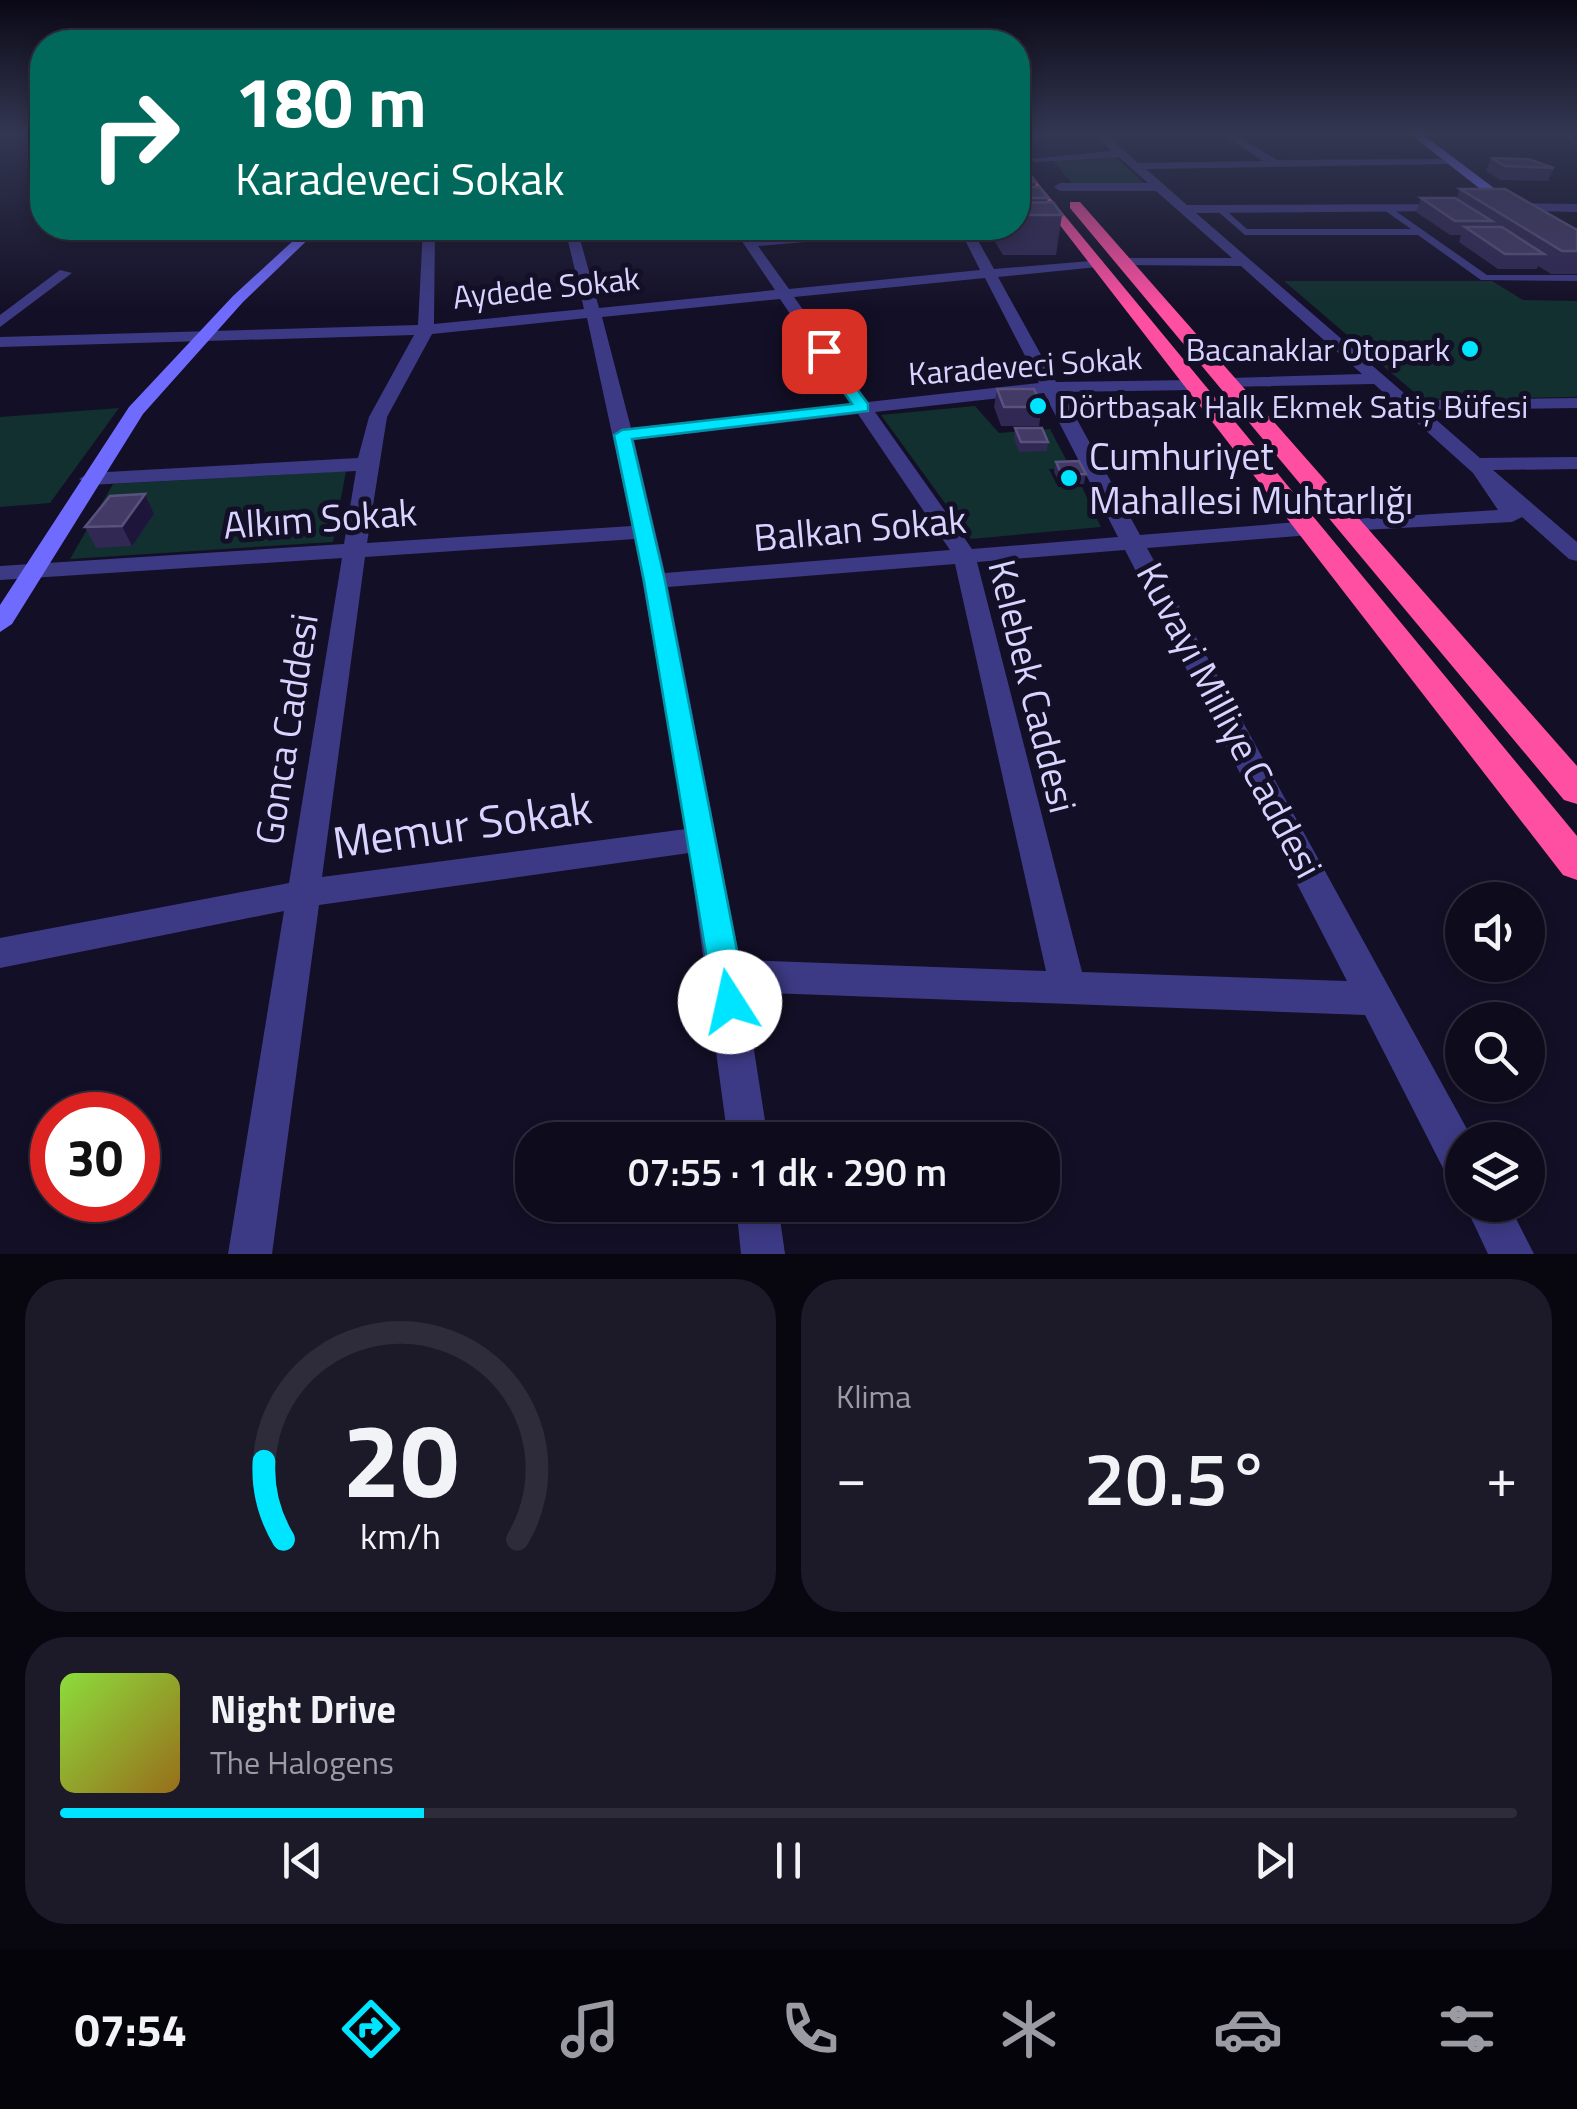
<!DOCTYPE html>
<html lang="tr">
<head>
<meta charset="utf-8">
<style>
  body { margin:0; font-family:"Titillium Web",sans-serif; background:#1c1929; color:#f1f3f6; height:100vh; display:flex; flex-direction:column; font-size:38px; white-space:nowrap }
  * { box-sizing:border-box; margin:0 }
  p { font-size:32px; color:#9b9ba3 }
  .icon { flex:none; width:55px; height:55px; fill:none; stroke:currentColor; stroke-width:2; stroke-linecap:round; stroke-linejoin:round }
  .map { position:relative; height:1254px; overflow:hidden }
  .details { display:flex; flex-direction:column; gap:25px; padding:25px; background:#08060f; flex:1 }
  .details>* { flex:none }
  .banner { position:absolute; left:30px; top:30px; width:1000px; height:210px; border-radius:40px; box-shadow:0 5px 15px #0003,0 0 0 2px #2e2b3b; background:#00695c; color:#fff; overflow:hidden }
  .fabs { position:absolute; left:1445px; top:882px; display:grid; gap:20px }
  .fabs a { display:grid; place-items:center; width:100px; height:100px; border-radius:50%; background:#0e0b1c; box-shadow:0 5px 15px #0003,0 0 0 2px #2e2b3b; font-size:50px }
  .speed { position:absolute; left:30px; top:1092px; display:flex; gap:20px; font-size:50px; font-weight:700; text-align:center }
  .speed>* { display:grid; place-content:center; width:130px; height:130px; border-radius:50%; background:#0e0b1c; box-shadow:0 5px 15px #0003,0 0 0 2px #2e2b3b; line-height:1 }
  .speed .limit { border:15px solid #d22; background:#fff; color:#111 }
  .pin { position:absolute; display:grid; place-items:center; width:85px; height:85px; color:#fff; margin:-42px; border-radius:20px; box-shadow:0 5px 15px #0006 }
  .me { position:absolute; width:110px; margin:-55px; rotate:350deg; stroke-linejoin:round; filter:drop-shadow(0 0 8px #0008) }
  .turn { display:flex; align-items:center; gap:35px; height:210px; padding:0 40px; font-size:45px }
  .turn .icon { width:130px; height:130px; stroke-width:2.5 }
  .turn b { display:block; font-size:70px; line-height:85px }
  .big { font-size:75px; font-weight:600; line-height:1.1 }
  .details .card { flex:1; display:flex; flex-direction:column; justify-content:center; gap:15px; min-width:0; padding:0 35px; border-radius:40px; background:#1c1929 }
  .details .dial { align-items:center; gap:0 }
  .dial svg { height:260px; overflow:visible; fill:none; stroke:#2e2b3b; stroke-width:7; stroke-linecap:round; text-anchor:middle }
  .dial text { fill:#f1f3f6; stroke:none }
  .song { display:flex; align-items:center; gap:30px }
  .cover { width:120px; height:120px; border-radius:15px; background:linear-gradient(135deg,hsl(90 70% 55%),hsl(40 70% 35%)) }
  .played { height:10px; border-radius:5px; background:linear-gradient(90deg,#00e5ff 25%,#2e2b3b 25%) }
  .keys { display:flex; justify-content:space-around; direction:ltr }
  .heat { display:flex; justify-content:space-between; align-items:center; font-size:55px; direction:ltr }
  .details .tiles { flex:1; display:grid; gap:25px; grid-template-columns:1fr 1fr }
  .card:last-child { grid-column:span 2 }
  .trip { position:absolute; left:515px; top:1122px; width:545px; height:100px; border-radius:40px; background:#0e0b1c; box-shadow:0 5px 15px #0003,0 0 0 2px #2e2b3b; font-weight:600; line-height:100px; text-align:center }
  .tab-bar { display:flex; height:160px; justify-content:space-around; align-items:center; background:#06040b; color:#9b9ba3 }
  .tab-bar .icon { width:70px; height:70px }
  .tab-bar .selected { color:#00e5ff }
  .tab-bar b { font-size:45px; color:#f1f3f6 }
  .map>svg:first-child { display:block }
  .green { fill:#12302f }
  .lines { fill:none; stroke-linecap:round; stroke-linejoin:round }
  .lane { fill:#3d3a85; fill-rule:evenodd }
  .street { fill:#3d3a85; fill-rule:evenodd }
  .secondary { fill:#6f6bff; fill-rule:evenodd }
  .highway { fill:#ff4fa3; fill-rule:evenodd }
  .wall { fill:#312854 }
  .shaded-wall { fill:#1d163a }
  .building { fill:#433a66; stroke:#5a527e; stroke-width:2.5 }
  .route { fill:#00e5ff; stroke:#0095a6; stroke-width:2.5 }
  .poi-dot { fill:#00e5ff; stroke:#130f26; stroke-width:4 }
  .labels { text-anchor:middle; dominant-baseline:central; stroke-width:10; stroke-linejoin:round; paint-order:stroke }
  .far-street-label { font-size:32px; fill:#d9d4ff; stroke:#130f26 }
  .far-poi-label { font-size:32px; fill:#d9d4ff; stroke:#130f26; text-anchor:end }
  .poi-label { font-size:38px; fill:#d9d4ff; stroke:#130f26; text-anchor:start }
  .street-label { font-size:38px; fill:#d9d4ff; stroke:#130f26 }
  .near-street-label { font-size:45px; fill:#d9d4ff; stroke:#130f26 }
</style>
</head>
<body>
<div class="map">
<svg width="1577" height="1254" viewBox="0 0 1577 1254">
  <rect width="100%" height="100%" fill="#130f26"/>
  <g class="green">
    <polygon points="1115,157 1146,185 1074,185 1052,160"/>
    <polygon points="1284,281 1492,281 1523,300 1577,301 1577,397 1422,399"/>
    <polygon points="975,406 999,433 1050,429 1071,469 1049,469 1058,487 1082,487 1101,527 971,539 881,415"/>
    <polygon points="119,408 50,503 0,507 0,417"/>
    <polygon points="346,471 333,542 70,559 113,484"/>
  </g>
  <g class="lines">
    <polygon class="lane" points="1387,205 1487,275 1577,275 1577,281 1481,280 1418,235 1245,235 1215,209 1222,207 1247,229 1411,229 1384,210"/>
    <g class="street">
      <polygon points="1094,134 1105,134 1138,163 1263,161 1222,134 1234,134 1277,160 1451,159 1447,164 1146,169 1187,205 1456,204 1452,211 1196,213 1412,400 1577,398 1577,408 1425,410 1480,458 1577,457 1577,469 1493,470 1577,542 1577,561 1569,559 1522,517 1512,522 1345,531 1342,526 1345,521 1353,519 1498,510 1473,473 1374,384 1225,387 1225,379 1231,378 1362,374 1241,266 1121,265 1119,262 1126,258 1232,258 1156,191 1060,191 1054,187 1060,183 1148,183 1119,157 1035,162 1030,159 1112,151"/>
      <polygon points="1561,134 1572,134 1577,146"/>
      <polygon points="1502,203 1577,204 1577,212 1498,210"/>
      <path d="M423 228H435L434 324 584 309 565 228H577L599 308 775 290 733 228H745L753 239 880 228H925L919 232 758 246 789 289 980 270 959 228H971L994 269 1102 260V266L1097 267 998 277 1056 382 1194 380 1203 385 1194 390 1062 392 1140 535 1310 521 1321 528 1310 535 1147 548 1473 1140H1462V1181L1447 1176 1365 1015 745 992 768 1140H728L689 853 319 905 272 1254H228L284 911 0 968V938L289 883 342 558 0 580V566L344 544 356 471 89 485 79 479 89 473 358 458 369 417 414 335 0 347V337L418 325ZM985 278 1039 383 868 402 794 297ZM780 299 851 404 631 428 602 317ZM587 318 632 526 367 543 387 417 432 334ZM1044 393 1118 537 972 549 875 412ZM858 414 950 550 665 573 634 440ZM635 539 686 829 322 877 365 557ZM1125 550 1347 981 1082 972 977 562ZM955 564 1046 971 740 960 668 587Z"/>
      <polygon points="60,270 72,273 0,327 0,315"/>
      <polygon points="736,1205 778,1205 785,1254 741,1254"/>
      <polygon points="1465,1205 1509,1205 1534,1254 1488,1254"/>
    </g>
    <g class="secondary">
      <polygon points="1410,134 1422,134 1514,203 1514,209 1506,209"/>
      <polygon points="307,228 320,228 243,302 143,414 12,624 0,632 0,605 129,407 233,296"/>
    </g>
    <g class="highway">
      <polygon points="1018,159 1577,836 1577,880 1563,875 1018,171"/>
      <polygon points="1070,202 1080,202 1577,766 1577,804 1564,800 1070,208"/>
    </g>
  </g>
  <g class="wall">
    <polygon points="1491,158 1554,168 1548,181 1500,180 1486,171"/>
    <polygon points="1018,159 1025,168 1024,172 1036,182 1035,187 1048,198 1047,203 1062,215 1056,255 1003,255 995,242 996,237 991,237 985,228 1018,228"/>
    <polygon points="1460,189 1577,230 1577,274 1551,274 1538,266 1537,269 1498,269 1459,242 1461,235 1450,235 1416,212 1421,198 1456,199"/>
    <polygon points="997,389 1042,407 1039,426 1001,426 994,407"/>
    <polygon points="1015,428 1048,442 1047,451 1019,452 1014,438"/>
    <polygon points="1056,462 1086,474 1084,484 1060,484 1054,472"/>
    <polygon points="145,494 154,514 132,546 96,548 85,527"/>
  </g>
  <polygon class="shaded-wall" points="145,494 154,514 132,546 122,526"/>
  <g class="building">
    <polygon points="1491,158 1528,159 1554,168 1505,166"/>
    <polygon points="1018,159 1025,168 1018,168"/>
    <polygon points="1018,172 1028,172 1036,182 1018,182"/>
    <polygon points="1018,187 1039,187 1048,198 1018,198"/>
    <polygon points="1460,189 1505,189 1577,230 1577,251 1562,251"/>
    <polygon points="1421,198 1455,198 1492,221 1455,221"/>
    <polygon points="1053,202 1062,215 1018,215 1018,203"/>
    <polygon points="1465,227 1502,227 1544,254 1505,254"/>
    <polygon points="997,389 1034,389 1042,407 1004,407"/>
    <polygon points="1015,428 1042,428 1048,442 1021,442"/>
    <polygon points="1079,461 1086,474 1062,475 1056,462"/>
    <polygon points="145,494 122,526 85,527 110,496"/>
  </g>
  <linearGradient id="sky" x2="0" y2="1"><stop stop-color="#0a0815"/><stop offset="0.43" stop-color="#333752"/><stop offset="1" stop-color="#333752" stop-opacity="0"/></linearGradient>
  <rect width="1577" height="310" fill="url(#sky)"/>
  <polygon class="route" points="824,346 868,404 868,411 632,439 665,581 747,1002 742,1013 730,1017 719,1013 714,1002 644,581 614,435 622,430 852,404 816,351"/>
  <g class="poi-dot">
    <circle cx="1470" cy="349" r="10"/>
    <circle cx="1038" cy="406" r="10"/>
    <circle cx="1069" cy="478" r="10"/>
  </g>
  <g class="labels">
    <g class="far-street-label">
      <text transform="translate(546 287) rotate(-6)">Aydede Sokak</text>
      <text transform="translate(1025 365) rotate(-4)">Karadeveci Sokak</text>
    </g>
    <g class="far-poi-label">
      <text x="1450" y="349">Bacanaklar Otopark</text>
      <text x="1058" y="406" text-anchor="start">Dörtbaşak Halk Ekmek Satiş Büfesi</text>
    </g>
    <g class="poi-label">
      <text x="1089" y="456">Cumhuriyet<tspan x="1089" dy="44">Mahallesi Muhtarlığı</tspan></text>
    </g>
    <g class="street-label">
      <text transform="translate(320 518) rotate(-4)">Alkım Sokak</text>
      <text transform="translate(860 528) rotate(-5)">Balkan Sokak</text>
      <text transform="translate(1033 686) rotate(76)">Kelebek Caddesi</text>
      <text transform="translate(1230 720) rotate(62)">Kuvayi Milliye Caddesi</text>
      <text transform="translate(286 729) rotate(-81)">Gonca Caddesi</text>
    </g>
    <g class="near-street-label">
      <text transform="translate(462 824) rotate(-8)">Memur Sokak</text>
    </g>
  </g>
</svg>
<div class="fabs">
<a><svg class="icon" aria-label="sound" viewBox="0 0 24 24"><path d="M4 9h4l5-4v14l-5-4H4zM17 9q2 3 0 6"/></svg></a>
<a><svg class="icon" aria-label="search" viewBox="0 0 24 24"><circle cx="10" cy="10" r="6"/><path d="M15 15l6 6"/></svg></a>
<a><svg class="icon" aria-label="layers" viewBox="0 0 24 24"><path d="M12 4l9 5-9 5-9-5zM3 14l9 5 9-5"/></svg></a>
</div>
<div class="speed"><div class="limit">30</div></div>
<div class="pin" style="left:824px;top:351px;background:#d93025"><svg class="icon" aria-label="arrive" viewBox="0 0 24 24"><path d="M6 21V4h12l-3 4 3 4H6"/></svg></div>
<svg class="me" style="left:730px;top:1002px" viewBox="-20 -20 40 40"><circle r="19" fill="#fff"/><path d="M0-13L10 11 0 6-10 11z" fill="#00e5ff"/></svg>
<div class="trip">07:55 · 1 dk · 290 m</div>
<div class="banner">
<div class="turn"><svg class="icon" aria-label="right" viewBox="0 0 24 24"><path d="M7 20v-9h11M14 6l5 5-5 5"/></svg><div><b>180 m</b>Karadeveci Sokak</div></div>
</div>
</div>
<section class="details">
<div class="tiles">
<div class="card dial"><svg viewBox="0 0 100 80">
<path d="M14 69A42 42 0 1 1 86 69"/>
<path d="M14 69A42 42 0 0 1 8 45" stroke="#00e5ff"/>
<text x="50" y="56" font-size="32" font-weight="700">20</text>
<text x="50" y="72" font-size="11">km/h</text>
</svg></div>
<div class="card"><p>Klima</p>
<div class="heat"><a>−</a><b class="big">20.5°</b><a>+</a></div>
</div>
<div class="card">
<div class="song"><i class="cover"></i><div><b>Night Drive</b><p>The Halogens</p></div></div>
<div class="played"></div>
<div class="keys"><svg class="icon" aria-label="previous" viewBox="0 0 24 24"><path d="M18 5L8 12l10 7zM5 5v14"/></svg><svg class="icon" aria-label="pause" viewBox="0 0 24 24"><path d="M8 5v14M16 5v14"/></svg><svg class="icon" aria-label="next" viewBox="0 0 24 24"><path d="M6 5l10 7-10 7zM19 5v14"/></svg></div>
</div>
</div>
</section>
<nav class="tab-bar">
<b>07:54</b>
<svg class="icon selected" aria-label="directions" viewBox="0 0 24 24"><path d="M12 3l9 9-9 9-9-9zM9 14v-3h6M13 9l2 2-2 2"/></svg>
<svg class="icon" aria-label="music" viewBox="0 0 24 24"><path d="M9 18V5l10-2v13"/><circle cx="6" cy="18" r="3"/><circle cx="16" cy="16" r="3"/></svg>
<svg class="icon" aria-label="phone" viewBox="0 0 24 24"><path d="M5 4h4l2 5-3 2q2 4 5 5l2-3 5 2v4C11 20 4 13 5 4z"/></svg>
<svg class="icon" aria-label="climate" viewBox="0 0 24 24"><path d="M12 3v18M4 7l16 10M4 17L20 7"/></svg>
<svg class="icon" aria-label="car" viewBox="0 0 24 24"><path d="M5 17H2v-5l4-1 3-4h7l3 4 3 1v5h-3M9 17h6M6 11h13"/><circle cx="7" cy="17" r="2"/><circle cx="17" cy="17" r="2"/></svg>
<svg class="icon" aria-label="filters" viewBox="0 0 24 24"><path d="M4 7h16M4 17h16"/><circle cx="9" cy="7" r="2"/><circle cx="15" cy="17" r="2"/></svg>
</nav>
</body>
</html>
